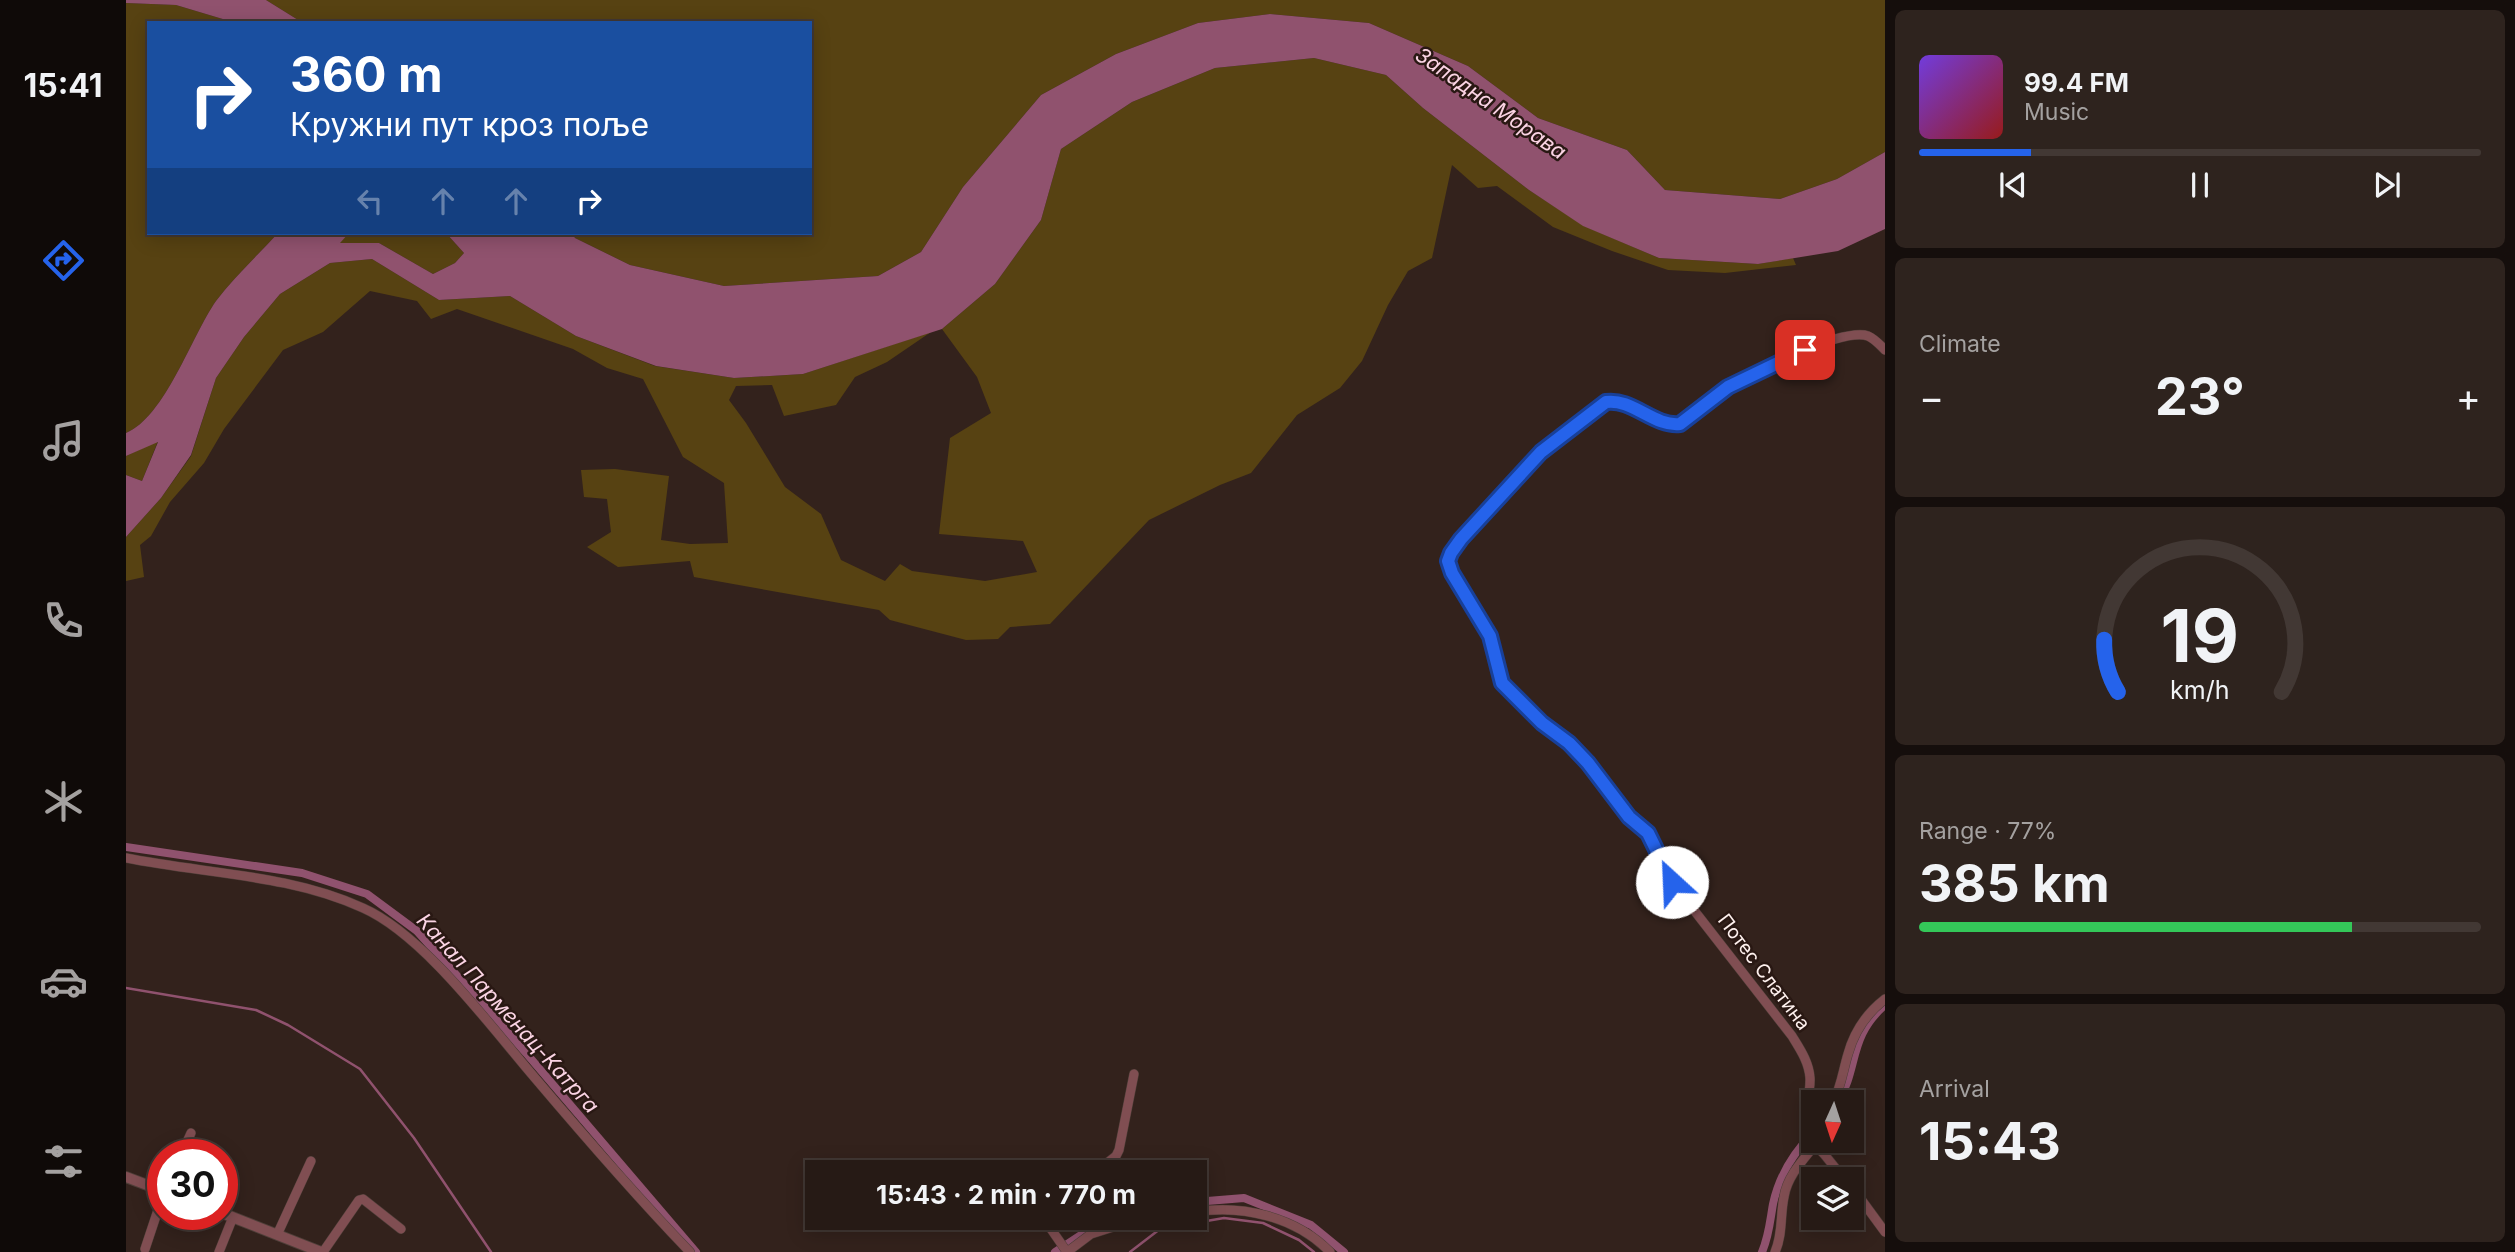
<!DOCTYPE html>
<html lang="en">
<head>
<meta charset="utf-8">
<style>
  body { margin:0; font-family:Inter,sans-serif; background:#2e231e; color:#f1f3f6; height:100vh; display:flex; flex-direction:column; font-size:26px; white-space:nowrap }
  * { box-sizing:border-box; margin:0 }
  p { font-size:23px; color:#a4a1a0 }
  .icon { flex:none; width:38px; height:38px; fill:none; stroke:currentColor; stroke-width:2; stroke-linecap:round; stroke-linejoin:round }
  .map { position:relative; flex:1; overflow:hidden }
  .sheet { display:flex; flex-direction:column; gap:10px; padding:10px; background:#150e0c; width:630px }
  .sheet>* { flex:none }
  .banner { position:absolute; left:21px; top:21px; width:665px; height:214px; border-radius:0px; box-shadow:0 4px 18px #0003,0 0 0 2px #423834; background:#1a4fa0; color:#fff; overflow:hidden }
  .needle { width:46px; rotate:183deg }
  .tools { position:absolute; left:1675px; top:1090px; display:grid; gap:14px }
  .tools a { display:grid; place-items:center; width:63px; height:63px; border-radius:0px; background:#261a15; box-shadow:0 4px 18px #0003,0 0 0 2px #423834; font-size:35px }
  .speed { position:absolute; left:21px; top:1139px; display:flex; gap:14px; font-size:35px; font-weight:700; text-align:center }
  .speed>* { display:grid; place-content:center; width:91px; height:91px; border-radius:50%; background:#261a15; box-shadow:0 4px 18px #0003,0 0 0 2px #423834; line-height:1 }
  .speed .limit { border:10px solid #d22; background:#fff; color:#111 }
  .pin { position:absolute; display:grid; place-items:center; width:60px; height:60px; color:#fff; margin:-30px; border-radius:14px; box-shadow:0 4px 10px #0006 }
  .me { position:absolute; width:77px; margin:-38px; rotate:335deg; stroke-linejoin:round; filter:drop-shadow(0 0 5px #0008) }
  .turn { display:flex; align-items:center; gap:24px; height:147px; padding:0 28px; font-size:32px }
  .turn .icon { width:91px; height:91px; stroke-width:2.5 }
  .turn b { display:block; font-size:49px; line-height:60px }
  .lanes { display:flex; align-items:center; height:66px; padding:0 28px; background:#0003; justify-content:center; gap:35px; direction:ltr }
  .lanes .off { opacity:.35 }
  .big { font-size:52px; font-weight:700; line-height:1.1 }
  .sheet .widget { flex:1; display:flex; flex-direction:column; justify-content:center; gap:10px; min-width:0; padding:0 24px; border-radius:10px; background:#2e231e }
  .sheet .dial { align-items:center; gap:0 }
  .dial svg { height:182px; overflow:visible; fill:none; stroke:#423834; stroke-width:7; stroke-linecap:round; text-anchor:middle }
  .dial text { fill:#f1f3f6; stroke:none }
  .song { display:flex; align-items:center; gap:21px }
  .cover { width:84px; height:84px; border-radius:10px; background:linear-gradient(135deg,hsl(260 70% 55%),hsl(0 70% 35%)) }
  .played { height:7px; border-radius:4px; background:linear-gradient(90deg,#2563eb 20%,#423834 20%) }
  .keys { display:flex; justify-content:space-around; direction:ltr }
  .heat { display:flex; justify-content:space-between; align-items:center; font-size:38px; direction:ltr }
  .charge { height:10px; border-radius:5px; background:linear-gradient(90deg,#34c759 77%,#423834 0) }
  .trip { position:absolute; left:679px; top:1160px; width:402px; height:70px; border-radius:0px; background:#261a15; box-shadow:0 4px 18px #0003,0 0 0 2px #423834; font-weight:700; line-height:70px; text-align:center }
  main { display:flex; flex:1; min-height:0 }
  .menu { display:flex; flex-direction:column; width:126px; justify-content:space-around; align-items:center; background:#0f0a08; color:#a4a1a0 }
  .menu .icon { width:49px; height:49px }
  .menu .selected { color:#2563eb }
  .menu b { font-size:32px; color:#f1f3f6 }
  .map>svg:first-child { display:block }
  .green { fill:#574212 }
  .water { fill:#90526e }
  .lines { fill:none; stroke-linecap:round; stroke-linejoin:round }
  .stream { stroke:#90526e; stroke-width:2.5 }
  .canal { stroke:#90526e; stroke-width:8 }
  .minor-casing { stroke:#4f3f39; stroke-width:10 }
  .tertiary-casing { stroke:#4f3f39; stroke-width:12 }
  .minor { stroke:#804e52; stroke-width:9 }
  .tertiary { stroke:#804e52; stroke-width:10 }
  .route-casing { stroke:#184099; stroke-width:18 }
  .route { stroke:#2563eb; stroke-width:12 }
  .labels { text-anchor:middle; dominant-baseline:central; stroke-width:5; stroke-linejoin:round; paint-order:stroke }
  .street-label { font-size:19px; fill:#fef1ee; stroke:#291813 }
  .water-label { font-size:21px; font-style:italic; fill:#fbd4e4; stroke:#291813 }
</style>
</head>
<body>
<main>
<nav class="menu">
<b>15:41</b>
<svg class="icon selected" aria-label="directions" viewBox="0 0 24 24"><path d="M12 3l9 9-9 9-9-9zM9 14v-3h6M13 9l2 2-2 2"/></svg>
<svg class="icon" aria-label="music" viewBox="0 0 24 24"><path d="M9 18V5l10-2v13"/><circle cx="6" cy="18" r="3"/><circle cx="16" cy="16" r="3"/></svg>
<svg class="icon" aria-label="phone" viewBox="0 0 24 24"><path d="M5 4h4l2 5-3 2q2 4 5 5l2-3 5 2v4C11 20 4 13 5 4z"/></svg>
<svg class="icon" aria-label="climate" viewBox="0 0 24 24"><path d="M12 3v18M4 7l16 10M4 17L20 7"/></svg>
<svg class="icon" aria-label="car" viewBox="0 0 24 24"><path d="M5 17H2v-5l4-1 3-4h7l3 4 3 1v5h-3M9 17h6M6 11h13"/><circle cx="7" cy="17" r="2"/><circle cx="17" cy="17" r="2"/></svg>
<svg class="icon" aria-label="filters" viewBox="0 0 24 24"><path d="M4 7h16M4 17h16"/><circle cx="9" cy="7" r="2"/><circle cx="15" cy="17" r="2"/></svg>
</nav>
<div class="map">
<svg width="1759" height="1252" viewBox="0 0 1759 1252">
  <rect width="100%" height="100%" fill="#33221c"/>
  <g class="green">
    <polygon points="140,0 1759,0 1759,152 1711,179 1654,199 1539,190 1501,150 1412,118 1342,66 1243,23 1144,14 1072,23 990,54 915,95 837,187 795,252 752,276 598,286 504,265 449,238 446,233 684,233 684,23 177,23"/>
    <path d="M0 3 50 5 110 23H23V233H152C132 255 108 277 90 301 66 335 39 417 0 433Z"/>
    <polygon points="1188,58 1260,75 1297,108 1403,190 1458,226 1533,258 1632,264 1667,258 1670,265 1599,273 1542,270 1486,251 1427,227 1371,186 1352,188 1326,165 1306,258 1282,271 1262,305 1236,361 1214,388 1171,415 1125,473 1094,485 1023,520 924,624 884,627 872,639 840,640 764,620 753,610 568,577 564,561 492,567 461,547 485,532 481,499 458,497 455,470 489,469 543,476 535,540 564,544 602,543 598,483 557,457 517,379 481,368 447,349 331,309 305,319 291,301 244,291 197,332 157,350 98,429 78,463 44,502 25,536 14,545 18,577 0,581 0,537 35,498 65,456 90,378 118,337 154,294 204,263 246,259 313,300 384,296 450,336 529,366 608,378 677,374 805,332 761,362 729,377 710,405 658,416 646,385 610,386 603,400 620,423 659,487 695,514 715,560 759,581 774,564 786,571 859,581 911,572 897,541 813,534 824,438 865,413 851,377 816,329 869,284 915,220 935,149 1006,102 1089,68"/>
    <polygon points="223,233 320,233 338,253 329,263 307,274 253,243 213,243"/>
    <polygon points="32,441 16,481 0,475 0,456"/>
  </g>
  <g class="water">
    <polygon points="0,0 140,0 177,23 110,23 50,5 0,3"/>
    <path d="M1144 14 1243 23 1342 66 1412 118 1501 150 1539 190 1654 199 1711 179 1759 152V229L1712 251 1632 264 1533 258 1457 226 1403 190 1297 108 1260 75 1188 58 1089 68 1006 102 935 149 915 220 869 284 816 329 677 374 608 378 530 366 450 336 384 296 313 300 246 259 204 263 154 294 118 337 90 378 65 455 35 498 0 537V475L16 481 32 442 0 456V433C39 417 66 335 90 301 108 277 132 255 152 233H223L214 243H253L307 274 329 263 338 253 320 233H446L449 238 504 265 598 286 752 276 795 252 837 187 915 95 990 54 1072 23Z"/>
  </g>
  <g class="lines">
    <g class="stream">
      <polyline points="0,988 130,1010 162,1025 234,1069 288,1138 365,1252"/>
      <polyline points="1004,1252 1034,1229 1098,1218 1137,1223 1173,1240 1188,1252"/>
    </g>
    <g class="canal">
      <polyline points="0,847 176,873 241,894 291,931 400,1053 570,1252"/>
      <path d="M1712 1102C1733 1067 1722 1037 1759 1005"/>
      <polyline points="1069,1202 1118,1198 1185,1225 1218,1252"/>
      <polyline points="929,1252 976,1221 992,1218"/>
      <path d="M1636 1252C1643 1236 1644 1221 1647 1204 1653 1177 1668 1152 1687 1133"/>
    </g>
    <g class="minor-casing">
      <g id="minor">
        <path d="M0 858C79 874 163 874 237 908 298 935 365 1027 409 1078 459 1137 510 1196 564 1252"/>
        <path d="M1707 1102C1715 1088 1717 1070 1722 1054 1728 1032 1741 1013 1759 999"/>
        <polyline points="55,1155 65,1133"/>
        <polyline points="970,1172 990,1156 993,1150 1008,1074"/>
        <path d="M1719 1180 1698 1154 1679 1135C1675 1115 1685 1098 1684 1078 1683 1062 1674 1049 1666 1036L1546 882 1522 833 1503 817 1462 763 1443 743 1416 723 1376 683 1364 636 1327 573 1322 561 1325 553 1335 539 1415 452 1480 402C1506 398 1528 427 1554 424 1571 413 1585 398 1601 387 1624 372 1718 327 1742 336 1749 339 1754 345 1759 350"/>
        <polyline points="1726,1187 1759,1232"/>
        <path d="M1069 1212C1116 1204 1170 1217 1204 1252"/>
        <polyline points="923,1218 925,1229 941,1252"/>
        <polyline points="151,1235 185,1161"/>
        <polyline points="19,1249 37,1195"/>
        <polyline points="93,1252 107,1217"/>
        <polyline points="197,1252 233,1200 237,1199 275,1229"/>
        <polyline points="941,1252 965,1234 987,1227 1031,1218"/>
        <path d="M1649 1252C1657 1234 1654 1216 1658 1197 1661 1177 1676 1161 1689 1145"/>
      </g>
    </g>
    <g class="tertiary-casing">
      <g id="tertiary">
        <polyline points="0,1177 37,1191"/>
        <polyline points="96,1213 195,1252"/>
      </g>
    </g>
    <use href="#minor" class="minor"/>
    <use href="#tertiary" class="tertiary"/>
  </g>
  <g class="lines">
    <g class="route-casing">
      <path id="route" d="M1546 882 1522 833 1503 817 1462 763 1443 743 1416 723 1376 683 1364 636 1326 573 1322 561 1325 553 1335 539 1415 452 1480 402C1506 398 1528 427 1554 424L1602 387 1679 350"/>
    </g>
    <use href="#route" class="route"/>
  </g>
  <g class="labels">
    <g class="street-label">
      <text transform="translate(1638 972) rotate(53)">Потес Слатина</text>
    </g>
    <g class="water-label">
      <text transform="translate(1365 103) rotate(35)">Западна Морава</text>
      <text transform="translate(382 1013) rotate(48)">Канал Парменац-Катрга</text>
    </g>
  </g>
</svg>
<div class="tools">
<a><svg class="needle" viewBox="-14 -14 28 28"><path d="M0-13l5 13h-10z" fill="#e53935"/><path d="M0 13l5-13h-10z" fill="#a4a1a0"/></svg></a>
<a><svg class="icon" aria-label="layers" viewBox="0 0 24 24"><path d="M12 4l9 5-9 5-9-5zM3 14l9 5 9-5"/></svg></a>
</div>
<div class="speed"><div class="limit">30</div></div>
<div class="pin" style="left:1679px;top:350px;background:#d93025"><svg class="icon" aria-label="arrive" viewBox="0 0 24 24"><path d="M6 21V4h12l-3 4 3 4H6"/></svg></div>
<svg class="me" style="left:1546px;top:882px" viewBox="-20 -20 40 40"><circle r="19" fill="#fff"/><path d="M0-13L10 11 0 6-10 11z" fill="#2563eb"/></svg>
<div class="trip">15:43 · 2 min · 770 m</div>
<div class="banner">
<div class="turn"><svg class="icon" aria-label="right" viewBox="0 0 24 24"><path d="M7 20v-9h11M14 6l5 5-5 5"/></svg><div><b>360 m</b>Кружни пут кроз поље</div></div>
<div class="lanes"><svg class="icon off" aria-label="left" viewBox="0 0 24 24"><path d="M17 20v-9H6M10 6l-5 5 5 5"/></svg><svg class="icon off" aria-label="ahead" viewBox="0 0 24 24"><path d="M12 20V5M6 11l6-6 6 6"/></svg><svg class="icon off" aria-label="ahead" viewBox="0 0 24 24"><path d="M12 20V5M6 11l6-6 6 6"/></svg><svg class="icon" aria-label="right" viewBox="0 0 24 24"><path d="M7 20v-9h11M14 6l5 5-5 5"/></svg></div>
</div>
</div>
<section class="sheet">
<div class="widget">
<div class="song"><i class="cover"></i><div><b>99.4 FM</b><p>Music</p></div></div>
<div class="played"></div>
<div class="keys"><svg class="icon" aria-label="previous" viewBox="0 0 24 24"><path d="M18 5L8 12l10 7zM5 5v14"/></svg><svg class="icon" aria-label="pause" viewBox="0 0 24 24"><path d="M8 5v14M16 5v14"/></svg><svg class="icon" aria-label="next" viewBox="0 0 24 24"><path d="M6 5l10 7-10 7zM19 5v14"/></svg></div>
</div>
<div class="widget"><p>Climate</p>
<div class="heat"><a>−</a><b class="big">23°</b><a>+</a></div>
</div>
<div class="widget dial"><svg viewBox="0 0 100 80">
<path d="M14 69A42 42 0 1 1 86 69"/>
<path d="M14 69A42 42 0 0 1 8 46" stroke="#2563eb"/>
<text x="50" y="56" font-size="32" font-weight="700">19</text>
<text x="50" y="72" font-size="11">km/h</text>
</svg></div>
<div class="widget"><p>Range · 77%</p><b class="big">385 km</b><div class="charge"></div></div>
<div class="widget"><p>Arrival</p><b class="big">15:43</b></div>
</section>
</main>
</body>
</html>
